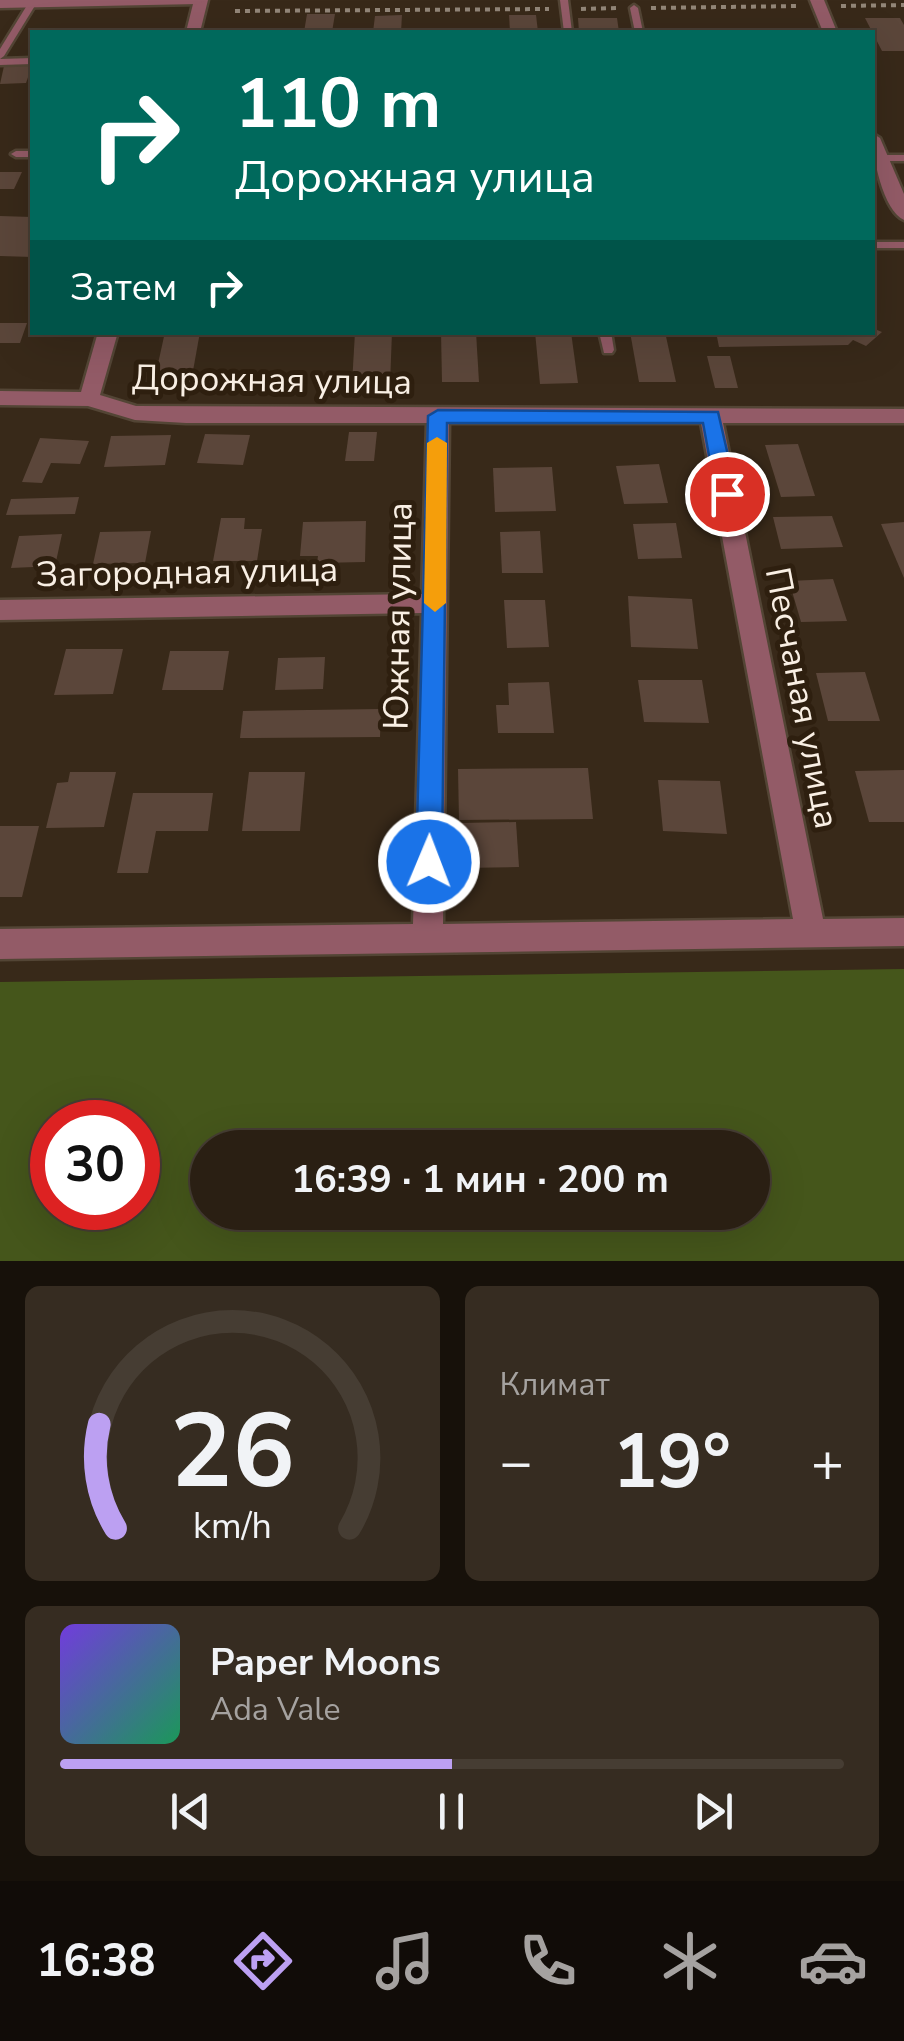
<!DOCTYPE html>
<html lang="ru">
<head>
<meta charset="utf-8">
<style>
  body { margin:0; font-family:"Nunito Sans",sans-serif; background:#362c21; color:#f1f3f6; height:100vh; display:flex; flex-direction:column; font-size:38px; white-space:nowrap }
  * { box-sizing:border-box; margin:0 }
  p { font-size:32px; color:#a5a2a0 }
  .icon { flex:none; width:55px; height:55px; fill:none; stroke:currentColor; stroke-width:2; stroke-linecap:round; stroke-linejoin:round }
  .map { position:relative; height:1261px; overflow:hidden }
  .side { display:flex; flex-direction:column; gap:25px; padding:25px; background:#17110a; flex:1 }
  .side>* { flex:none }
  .top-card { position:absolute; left:30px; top:30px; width:845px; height:305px; border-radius:0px; box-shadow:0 10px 40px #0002,0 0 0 2px #463d33; background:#00695c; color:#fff; overflow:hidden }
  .speed { position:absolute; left:30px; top:1100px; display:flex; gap:20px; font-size:50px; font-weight:700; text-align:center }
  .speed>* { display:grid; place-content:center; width:130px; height:130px; border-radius:50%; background:#2a1f13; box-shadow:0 10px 40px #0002,0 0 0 2px #463d33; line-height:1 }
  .speed .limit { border:15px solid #d22; background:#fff; color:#111 }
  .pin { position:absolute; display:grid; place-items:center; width:85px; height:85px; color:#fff; margin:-42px; border:5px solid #fff; border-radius:50%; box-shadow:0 2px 10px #0007 }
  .me { position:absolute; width:110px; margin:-55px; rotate:1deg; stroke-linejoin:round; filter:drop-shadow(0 0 8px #0008) }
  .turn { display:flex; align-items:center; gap:35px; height:210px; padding:0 40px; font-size:45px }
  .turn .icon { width:130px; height:130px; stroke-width:2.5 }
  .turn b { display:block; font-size:70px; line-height:85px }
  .then { display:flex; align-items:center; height:95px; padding:0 40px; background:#0003; gap:20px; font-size:38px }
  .big { font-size:75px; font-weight:700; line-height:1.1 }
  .side .widget { flex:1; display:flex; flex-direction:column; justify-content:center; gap:15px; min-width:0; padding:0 35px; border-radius:15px; background:#362c21 }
  .side .dial { align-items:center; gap:0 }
  .dial svg { height:260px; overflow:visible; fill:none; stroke:#463d33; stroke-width:7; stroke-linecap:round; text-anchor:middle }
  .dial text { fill:#f1f3f6; stroke:none }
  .song { display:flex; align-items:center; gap:30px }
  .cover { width:120px; height:120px; border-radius:15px; background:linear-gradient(135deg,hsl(260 70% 55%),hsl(150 70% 35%)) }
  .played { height:10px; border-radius:5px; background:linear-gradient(90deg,#bca0f2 50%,#463d33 50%) }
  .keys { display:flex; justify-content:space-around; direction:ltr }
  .heat { display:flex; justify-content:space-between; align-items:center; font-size:55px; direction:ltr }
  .side .tiles { flex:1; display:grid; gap:25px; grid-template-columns:1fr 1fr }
  .widget:last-child { grid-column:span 2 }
  .trip { position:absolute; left:190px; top:1130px; width:580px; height:100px; border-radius:50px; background:#2a1f13; box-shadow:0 10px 40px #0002,0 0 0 2px #463d33; font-weight:700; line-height:100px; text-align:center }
  .menu { display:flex; height:160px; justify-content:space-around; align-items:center; background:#110c08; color:#a5a2a0 }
  .menu .icon { width:70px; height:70px }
  .menu .on { color:#bca0f2 }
  .menu b { font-size:45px; color:#f1f3f6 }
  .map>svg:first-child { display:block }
  .green { fill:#45561b; fill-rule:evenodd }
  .building { fill:#5b463a }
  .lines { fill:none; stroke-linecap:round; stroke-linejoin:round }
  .service-casing { stroke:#534535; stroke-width:5 }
  .minor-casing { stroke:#534535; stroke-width:5 }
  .tertiary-casing { stroke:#534535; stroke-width:5 }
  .path { stroke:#928678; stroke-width:4; stroke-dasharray:5 5; stroke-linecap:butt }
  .service { fill:#935b67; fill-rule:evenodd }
  .minor { fill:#935b67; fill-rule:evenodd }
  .tertiary { fill:#935b67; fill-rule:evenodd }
  .route { fill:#1a73e8; stroke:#114b97; stroke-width:2.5 }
  .slow { fill:#f59e0b }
  .labels { text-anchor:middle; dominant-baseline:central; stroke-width:10; stroke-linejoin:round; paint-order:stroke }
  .street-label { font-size:35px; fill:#f9efe4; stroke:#2e1f0f }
</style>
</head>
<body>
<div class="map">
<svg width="904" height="1261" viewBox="0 0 904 1261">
  <rect width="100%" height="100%" fill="#382919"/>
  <path class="green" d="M904 969V1261H0V982ZM52 1122H138V1208H52ZM208 1148H752V1212H208Z"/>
  <g class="building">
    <polygon points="307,14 335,14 332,32 304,32"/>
    <polygon points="402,15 401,32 373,32 375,16"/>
    <polygon points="509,15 536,15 538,32 510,32"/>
    <polygon points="578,18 617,18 619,32 579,32"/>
    <polygon points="865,18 900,18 904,25 904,51 882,51"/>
    <polygon points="4,66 32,66 26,83 0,84"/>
    <polygon points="0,172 22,172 14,189 0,189"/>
    <polygon points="0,216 32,217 32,257 0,256"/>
    <polygon points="0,323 27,323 20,343 0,343"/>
    <polygon points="872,328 882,332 866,346 853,340 848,345 719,347 716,332 872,332"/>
    <polygon points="165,332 200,332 191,382 154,382"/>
    <polygon points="355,332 392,332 390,384 352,384"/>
    <polygon points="441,332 476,332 479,382 442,382"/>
    <polygon points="535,332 571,332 578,383 540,384"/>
    <polygon points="630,332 665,332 676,382 639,382"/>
    <polygon points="707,356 730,356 738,388 715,388"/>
    <polygon points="349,432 377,432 374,461 345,461"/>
    <polygon points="205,434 250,435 243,465 197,463"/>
    <polygon points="171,435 165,465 104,467 111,436"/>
    <polygon points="40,438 89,441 80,464 51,463 42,483 22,482"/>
    <polygon points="798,444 815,496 781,497 765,445"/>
    <polygon points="659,464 668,503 624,504 616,466"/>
    <polygon points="552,467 556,511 495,512 493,468"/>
    <polygon points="79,497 75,514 6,515 11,499"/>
    <polygon points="832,516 843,547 781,549 773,517"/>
    <polygon points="221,518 245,518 244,529 262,529 257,561 213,561"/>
    <polygon points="366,521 365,562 317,563 318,556 300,556 303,522"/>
    <polygon points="904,522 904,578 881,524"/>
    <polygon points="676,523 682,558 638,559 633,524"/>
    <polygon points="151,531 145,563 93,564 100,532"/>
    <polygon points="540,531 543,573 502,573 500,532"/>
    <polygon points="62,534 55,566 11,568 19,536"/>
    <polygon points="833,579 847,621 801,622 789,581"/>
    <polygon points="628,596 692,599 698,649 631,647"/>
    <polygon points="504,600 545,600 549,647 507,648"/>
    <polygon points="66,649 123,649 113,694 54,695"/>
    <polygon points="170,651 229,651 223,690 162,690"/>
    <polygon points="325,657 323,689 275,690 278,658"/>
    <polygon points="865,672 880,721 828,721 816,673"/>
    <polygon points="638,680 702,680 709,723 644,722"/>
    <polygon points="549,682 554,733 498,733 496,705 509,705 508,683"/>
    <polygon points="381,709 380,737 240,738 243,711"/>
    <polygon points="588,768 593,819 459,820 458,769"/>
    <polygon points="904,770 904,822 869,822 855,771"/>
    <polygon points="70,772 116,772 104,827 46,828 57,783 68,782"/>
    <polygon points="249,772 305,772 300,831 242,831"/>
    <polygon points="658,780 720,781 727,834 663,831"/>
    <polygon points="133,793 213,793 208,831 156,831 148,873 117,873"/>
    <polygon points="516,822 519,867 462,868 460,823"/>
    <polygon points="0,826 39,826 22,897 0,897"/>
  </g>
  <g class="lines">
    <g class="service-casing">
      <g id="service">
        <polygon points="560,0 568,0 572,32 564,32"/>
        <polygon points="29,2 36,4 4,56 0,59 0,49"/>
        <polygon points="634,5 638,8 643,32 635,32 630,8"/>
        <polygon points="32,58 32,64 0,65 0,59"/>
        <polygon points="32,151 32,157 16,157 11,154 16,151"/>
        <polygon points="904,155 904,161 881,161 876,158 881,155"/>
        <rect x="872" y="242" width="32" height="6"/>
        <polygon points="599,332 611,332 614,350 612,353 604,353"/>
      </g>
    </g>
    <g class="minor-casing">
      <g id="minor">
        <polygon points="194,0 208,0 200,32 186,32"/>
        <polygon points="810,0 824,0 837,32 823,32"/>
        <path d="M872 133 880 138 904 194V220C883 211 872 156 872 133Z"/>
        <path d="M98 332H118L100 395 136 406 904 409V423H723L823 919 904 918V946L0 959V929L413 924 422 613 0 620V600L422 594 427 423H186L135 420 88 406 0 405V391L81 392ZM449 423H701L793 919 443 924Z"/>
      </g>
    </g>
    <g class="tertiary-casing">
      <polygon id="tertiary" points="0,0 205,0 198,4 0,8"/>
    </g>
    <g class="path">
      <polyline points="841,6 904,5"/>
      <polyline points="651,8 799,6"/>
      <polyline points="581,9 619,8"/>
      <polyline points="235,11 549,9"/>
    </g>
    <use href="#service" class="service"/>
    <use href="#minor" class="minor"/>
    <use href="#tertiary" class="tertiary"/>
  </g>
  <polygon class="route" points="438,410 718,412 737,494 727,502 716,494 703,423 447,423 442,862 438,871 429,875 419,871 416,862 428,416"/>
  <polygon class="slow" points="437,437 447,443 446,603 435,612 424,603 427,443"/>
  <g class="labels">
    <g class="street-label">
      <text transform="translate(272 380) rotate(1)">Дорожная улица</text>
      <text transform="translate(187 572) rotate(-1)">Загородная улица</text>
      <text transform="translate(398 616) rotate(-89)">Южная улица</text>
      <text transform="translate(802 698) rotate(79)">Песчаная улица</text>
    </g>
  </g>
</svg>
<div class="speed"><div class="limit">30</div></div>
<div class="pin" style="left:727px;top:494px;background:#d93025"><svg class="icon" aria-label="arrive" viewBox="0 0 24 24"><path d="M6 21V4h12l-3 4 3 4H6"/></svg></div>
<svg class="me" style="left:429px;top:862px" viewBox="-20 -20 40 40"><circle r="17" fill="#1a73e8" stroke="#fff" stroke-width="3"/><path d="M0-11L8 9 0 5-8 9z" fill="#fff"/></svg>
<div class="trip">16:39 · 1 мин · 200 m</div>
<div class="top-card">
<div class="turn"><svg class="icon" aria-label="right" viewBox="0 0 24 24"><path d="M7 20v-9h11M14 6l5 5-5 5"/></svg><div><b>110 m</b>Дорожная улица</div></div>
<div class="then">Затем<svg class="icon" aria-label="right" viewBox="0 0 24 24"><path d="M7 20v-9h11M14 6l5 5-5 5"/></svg></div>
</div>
</div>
<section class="side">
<div class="tiles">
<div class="widget dial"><svg viewBox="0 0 100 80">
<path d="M14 69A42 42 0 1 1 86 69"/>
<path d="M14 69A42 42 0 0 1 9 37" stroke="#bca0f2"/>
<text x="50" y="56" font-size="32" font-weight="700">26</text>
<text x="50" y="72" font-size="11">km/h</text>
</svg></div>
<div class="widget"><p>Климат</p>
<div class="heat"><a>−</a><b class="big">19°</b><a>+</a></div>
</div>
<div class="widget">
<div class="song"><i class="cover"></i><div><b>Paper Moons</b><p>Ada Vale</p></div></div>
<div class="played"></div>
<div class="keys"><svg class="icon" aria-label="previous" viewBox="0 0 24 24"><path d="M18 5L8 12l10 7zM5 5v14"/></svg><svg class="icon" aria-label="pause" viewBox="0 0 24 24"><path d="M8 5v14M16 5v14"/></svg><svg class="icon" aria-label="next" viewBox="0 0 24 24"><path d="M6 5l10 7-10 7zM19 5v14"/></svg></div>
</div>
</div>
</section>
<nav class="menu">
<b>16:38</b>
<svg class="icon on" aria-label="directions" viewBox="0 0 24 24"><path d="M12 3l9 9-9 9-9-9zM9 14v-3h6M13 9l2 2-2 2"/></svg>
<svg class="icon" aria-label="music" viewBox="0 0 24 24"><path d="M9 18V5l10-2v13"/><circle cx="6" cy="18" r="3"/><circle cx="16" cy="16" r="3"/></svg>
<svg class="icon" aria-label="phone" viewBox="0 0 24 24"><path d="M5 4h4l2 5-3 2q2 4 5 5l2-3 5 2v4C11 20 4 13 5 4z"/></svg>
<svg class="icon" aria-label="climate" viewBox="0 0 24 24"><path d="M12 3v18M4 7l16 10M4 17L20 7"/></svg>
<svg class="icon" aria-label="car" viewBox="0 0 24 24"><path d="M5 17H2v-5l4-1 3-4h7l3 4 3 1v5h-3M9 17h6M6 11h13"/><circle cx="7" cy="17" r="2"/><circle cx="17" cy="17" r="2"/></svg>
</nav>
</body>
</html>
